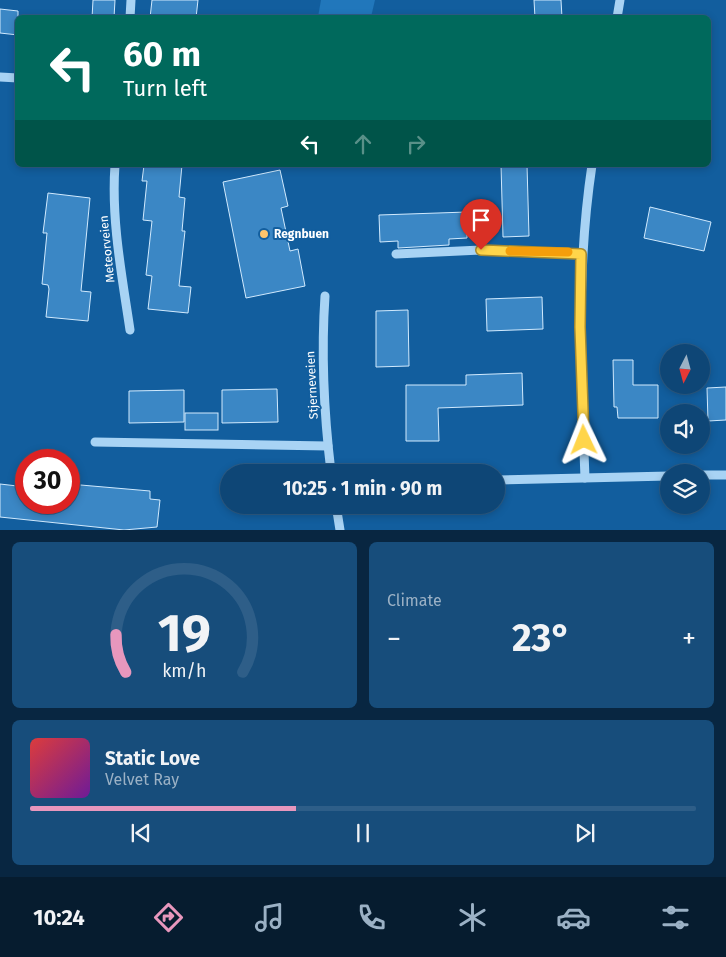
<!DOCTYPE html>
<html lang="en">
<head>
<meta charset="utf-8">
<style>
  body { margin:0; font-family:"Fira Sans",sans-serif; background:#174d7b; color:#f1f3f6; height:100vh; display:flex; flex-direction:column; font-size:19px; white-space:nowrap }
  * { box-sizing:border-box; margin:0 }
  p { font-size:16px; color:#9bb1c5 }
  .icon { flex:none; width:28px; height:28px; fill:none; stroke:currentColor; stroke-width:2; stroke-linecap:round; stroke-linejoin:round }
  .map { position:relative; height:530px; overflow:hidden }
  .panel { display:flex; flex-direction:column; gap:12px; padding:12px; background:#082641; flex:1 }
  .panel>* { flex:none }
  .hud { position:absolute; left:15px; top:15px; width:696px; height:152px; border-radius:8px; box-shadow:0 2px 8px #0003,0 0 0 1px #2e5e88; background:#00695c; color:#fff; overflow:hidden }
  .needle { width:32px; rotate:186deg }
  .controls { position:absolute; left:660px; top:344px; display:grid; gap:10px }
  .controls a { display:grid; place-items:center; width:50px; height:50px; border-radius:50%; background:#0e4676; box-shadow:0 2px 8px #0003,0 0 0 1px #2e5e88; font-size:25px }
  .speed { position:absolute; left:15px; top:449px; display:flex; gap:10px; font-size:25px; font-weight:700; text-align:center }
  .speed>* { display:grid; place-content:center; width:65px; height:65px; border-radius:50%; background:#0e4676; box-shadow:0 2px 8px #0003,0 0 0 1px #2e5e88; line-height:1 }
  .speed .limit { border:8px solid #d22; background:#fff; color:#111 }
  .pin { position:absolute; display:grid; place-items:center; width:42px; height:42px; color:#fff; margin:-51px -21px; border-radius:50% 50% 50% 0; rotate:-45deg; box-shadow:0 0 5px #0007 }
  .pin .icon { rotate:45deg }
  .me { position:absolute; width:55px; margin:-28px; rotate:358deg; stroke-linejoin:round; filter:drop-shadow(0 0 4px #0008) }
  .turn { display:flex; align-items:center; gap:18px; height:105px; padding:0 25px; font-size:22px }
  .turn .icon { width:65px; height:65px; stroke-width:2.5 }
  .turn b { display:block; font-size:35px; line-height:42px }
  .lanes { display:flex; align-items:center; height:48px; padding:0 25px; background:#0003; justify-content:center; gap:25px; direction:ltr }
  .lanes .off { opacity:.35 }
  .big { font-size:38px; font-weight:700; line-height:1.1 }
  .panel .widget { flex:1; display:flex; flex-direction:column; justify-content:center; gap:8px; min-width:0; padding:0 18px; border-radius:8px; background:#174d7b }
  .panel .dial { align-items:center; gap:0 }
  .dial svg { height:130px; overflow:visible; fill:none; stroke:#2e5e88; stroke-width:7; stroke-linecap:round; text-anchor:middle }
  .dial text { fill:#f1f3f6; stroke:none }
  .song { display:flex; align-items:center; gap:15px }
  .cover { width:60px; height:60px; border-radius:8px; background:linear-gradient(135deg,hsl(0 70% 55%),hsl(280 70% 35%)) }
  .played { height:5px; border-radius:2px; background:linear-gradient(90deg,#e797bd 40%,#2e5e88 40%) }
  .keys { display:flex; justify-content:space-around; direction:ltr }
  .heat { display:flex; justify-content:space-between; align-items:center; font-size:28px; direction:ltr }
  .panel .tiles { flex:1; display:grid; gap:12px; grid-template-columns:1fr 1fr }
  .widget:last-child { grid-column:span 2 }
  .trip { position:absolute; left:220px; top:464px; width:285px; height:50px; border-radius:25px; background:#0e4676; box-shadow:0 2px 8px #0003,0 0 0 1px #2e5e88; font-weight:700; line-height:50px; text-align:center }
  .tabs { display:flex; height:80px; justify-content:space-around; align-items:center; background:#061c2f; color:#9bb1c5 }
  .tabs .icon { width:35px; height:35px }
  .tabs .active { color:#e797bd }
  .tabs b { font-size:22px; color:#f1f3f6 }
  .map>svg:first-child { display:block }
  .green { fill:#2177bb }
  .building { fill:#3b87c5; stroke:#d1eafe }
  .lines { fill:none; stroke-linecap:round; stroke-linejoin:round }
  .minor { stroke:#a8d3f4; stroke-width:9 }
  .route-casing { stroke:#a68a30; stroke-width:12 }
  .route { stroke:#ffd54a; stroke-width:9 }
  .slow { stroke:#f59e0b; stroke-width:9 }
  .poi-dot { fill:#ffc56c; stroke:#125e9e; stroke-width:2 }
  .labels { text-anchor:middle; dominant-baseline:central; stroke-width:4; stroke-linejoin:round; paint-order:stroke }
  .poi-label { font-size:12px; font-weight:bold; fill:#fff; stroke:#125e9e; text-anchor:start }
  .street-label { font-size:12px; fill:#fff; stroke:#125e9e }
</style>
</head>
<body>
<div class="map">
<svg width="726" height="530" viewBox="0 0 726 530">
  <rect width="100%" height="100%" fill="#125e9e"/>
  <polygon class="green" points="321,0 375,0 371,17 318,17"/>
  <g class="building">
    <polygon points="93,0 115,0 114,18 92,18"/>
    <polygon points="152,0 198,0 196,18 150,18"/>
    <polygon points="534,0 561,0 562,18 535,18"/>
    <polygon points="0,9 18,11 18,35 0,33"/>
    <polygon points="144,165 182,165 179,197 185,198 182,231 185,231 179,286 191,287 188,313 148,309 152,276 146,275 152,221 143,220 147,181 142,181"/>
    <polygon points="501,165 527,165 529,236 503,237"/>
    <polygon points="280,170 288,206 281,208 290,251 298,249 305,286 246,298 223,182"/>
    <polygon points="48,193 90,198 81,291 91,292 88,321 46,317 49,289 48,285 42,284 47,233 43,233"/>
    <polygon points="650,207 711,222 704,251 644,238"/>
    <polygon points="467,212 467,238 449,239 449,245 398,248 398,241 380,242 379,215"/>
    <polygon points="542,297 543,329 487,331 486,299"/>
    <polygon points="408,310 409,366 376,367 376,311"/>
    <polygon points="613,360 633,360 633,385 658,385 658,418 618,418 617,407 614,407"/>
    <polygon points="522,373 523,405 438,408 439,441 406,441 406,385 466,385 466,375"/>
    <polygon points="726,387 726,420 708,421 707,388"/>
    <polygon points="277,389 278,422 222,423 222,390"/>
    <polygon points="184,390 184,422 129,423 129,391"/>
    <rect x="185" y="413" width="33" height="17"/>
    <polygon points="0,484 26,487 26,502 69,502 69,484 150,491 150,499 160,500 157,527 124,530 0,517"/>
  </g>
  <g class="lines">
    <g class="minor">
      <polyline points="130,18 131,0"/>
      <polyline points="617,18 620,0"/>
      <polyline points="0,77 18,78"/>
      <path d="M115 165C111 220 122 276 130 330"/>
      <polyline points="396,254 481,250 581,254"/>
      <path d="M325 296C321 355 324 414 331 472"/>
      <polyline points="95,442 328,446"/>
      <polyline points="701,475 726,475"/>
      <path d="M585 478C581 371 576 271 592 165"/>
      <polyline points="496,480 669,476"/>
      <polyline points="336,505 340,530"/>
    </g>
  </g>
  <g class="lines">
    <g class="route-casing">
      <polyline id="route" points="481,250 581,254 580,327 584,440"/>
    </g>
    <use href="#route" class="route"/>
    <polyline class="slow" points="510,251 568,252"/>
  </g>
  <circle class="poi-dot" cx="264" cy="234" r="5"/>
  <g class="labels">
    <g class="poi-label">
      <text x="274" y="234">Regnbuen</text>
    </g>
    <g class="street-label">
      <text transform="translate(107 249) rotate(-96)">Meteorveien</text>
      <text transform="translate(312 385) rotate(-93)">Stjerneveien</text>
    </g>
  </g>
</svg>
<div class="controls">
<a><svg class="needle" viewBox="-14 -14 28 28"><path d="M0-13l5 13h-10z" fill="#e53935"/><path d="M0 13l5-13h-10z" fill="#9bb1c5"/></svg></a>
<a><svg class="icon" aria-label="sound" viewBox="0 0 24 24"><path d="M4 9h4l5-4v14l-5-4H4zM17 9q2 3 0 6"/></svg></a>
<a><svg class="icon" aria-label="layers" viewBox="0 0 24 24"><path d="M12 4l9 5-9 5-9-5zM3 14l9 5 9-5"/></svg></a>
</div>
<div class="speed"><div class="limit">30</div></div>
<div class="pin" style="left:481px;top:250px;background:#d93025"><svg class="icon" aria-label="arrive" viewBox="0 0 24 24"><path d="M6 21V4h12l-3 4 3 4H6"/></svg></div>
<svg class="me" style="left:584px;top:440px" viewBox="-20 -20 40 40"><path d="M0-17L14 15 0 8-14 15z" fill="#ffd54a" stroke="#fff" stroke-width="4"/></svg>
<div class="trip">10:25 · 1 min · 90 m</div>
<div class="hud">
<div class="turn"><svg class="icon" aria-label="left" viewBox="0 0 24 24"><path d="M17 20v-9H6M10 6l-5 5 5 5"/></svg><div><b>60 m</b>Turn left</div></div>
<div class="lanes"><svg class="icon" aria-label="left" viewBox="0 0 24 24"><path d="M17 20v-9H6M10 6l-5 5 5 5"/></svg><svg class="icon off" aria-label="ahead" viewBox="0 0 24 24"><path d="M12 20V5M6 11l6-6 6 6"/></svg><svg class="icon off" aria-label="right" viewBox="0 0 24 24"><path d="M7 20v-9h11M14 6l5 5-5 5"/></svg></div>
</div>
</div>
<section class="panel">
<div class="tiles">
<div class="widget dial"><svg viewBox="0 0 100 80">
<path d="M14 69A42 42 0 1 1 86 69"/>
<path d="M14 69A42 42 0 0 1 8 46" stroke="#e797bd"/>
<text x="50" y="56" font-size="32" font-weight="700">19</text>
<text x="50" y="72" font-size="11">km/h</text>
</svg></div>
<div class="widget"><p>Climate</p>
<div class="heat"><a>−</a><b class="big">23°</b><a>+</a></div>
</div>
<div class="widget">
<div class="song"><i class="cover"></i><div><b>Static Love</b><p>Velvet Ray</p></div></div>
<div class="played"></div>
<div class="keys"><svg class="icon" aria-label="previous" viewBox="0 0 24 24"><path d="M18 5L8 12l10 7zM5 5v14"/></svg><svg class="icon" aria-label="pause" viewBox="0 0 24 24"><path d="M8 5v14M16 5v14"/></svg><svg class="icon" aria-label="next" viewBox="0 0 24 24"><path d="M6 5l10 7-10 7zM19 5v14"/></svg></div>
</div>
</div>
</section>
<nav class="tabs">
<b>10:24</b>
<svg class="icon active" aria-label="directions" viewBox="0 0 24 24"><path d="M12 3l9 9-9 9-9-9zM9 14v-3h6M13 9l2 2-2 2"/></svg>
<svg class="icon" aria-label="music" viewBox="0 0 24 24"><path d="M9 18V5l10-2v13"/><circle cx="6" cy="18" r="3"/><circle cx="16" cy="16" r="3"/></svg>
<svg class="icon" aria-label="phone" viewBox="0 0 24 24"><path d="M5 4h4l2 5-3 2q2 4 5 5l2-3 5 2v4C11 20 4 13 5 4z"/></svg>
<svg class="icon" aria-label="climate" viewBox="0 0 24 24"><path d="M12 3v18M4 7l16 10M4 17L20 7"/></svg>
<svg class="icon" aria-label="car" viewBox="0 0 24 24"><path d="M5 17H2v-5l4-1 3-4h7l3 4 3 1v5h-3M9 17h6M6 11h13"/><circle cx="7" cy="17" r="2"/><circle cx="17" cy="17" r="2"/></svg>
<svg class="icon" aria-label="filters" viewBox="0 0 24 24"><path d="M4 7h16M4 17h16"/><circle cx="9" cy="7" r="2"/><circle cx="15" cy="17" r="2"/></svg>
</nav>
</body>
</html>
